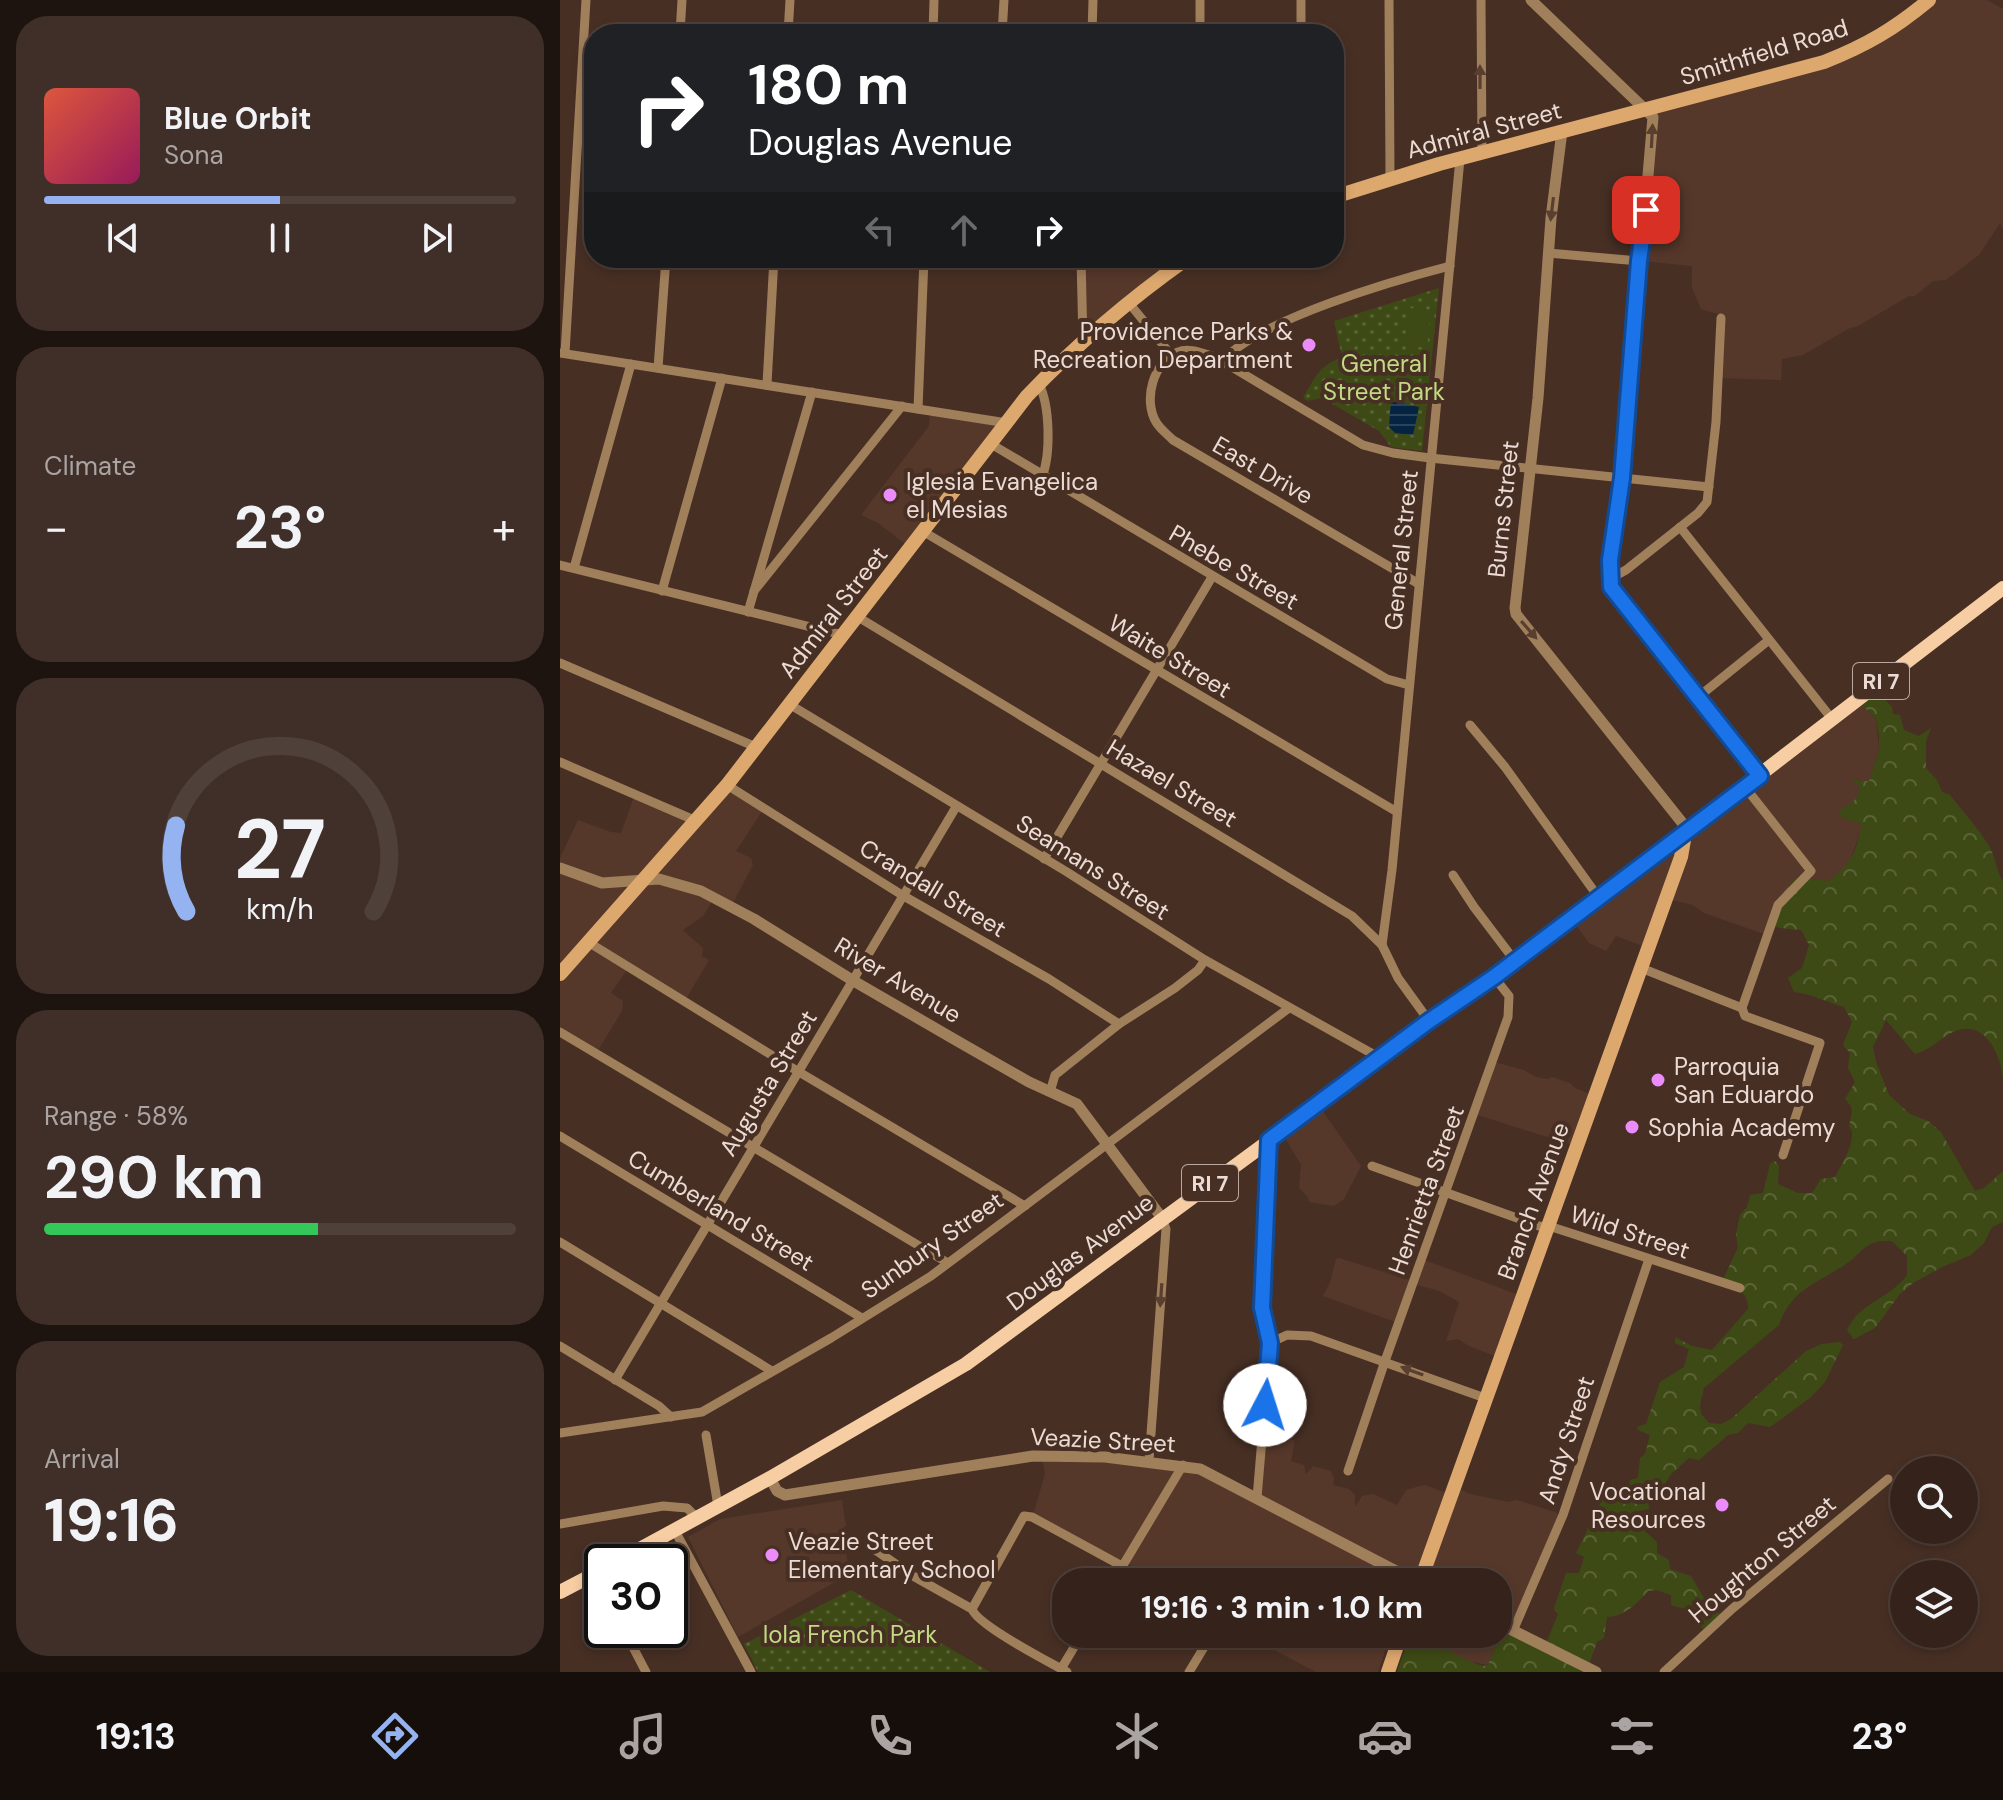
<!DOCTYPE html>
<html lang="en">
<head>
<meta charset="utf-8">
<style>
  body { margin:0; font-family:"DM Sans",sans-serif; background:#402f28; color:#f1f3f6; height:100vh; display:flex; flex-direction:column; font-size:30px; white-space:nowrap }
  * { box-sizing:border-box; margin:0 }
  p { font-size:26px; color:#aaa4a3 }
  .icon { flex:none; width:44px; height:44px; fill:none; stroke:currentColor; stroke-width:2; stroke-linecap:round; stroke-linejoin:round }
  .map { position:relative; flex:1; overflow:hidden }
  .sheet { display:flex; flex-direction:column; gap:16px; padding:16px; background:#1d130f; width:560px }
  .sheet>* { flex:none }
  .guide { position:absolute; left:24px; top:24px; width:760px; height:244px; border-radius:32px; box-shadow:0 4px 12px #0003,0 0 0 2px #4f403a; background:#202124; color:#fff; overflow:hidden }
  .fabs { position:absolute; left:1330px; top:1456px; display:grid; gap:16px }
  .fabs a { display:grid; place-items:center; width:88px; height:88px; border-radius:50%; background:#35231b; box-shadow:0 4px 12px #0003,0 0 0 2px #4f403a; font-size:40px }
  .speed { position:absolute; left:24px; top:1544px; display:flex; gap:16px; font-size:40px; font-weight:700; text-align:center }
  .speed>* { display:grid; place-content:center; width:104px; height:104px; border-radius:50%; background:#35231b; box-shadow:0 4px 12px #0003,0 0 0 2px #4f403a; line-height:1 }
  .speed .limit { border:4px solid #111; border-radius:12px; background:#fff; color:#111 }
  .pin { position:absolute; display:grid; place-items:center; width:68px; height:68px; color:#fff; margin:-34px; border-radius:16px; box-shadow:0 4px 12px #0006 }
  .me { position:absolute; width:88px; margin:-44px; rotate:5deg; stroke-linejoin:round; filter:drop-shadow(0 0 6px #0008) }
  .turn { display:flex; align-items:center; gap:28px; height:168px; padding:0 32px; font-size:36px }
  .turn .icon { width:104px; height:104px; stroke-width:2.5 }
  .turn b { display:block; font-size:56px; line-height:68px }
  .lanes { display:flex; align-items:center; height:76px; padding:0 32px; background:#0003; justify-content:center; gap:40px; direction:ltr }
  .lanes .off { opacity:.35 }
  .big { font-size:60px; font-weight:700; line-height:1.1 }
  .sheet .card { flex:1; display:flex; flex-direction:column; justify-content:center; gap:12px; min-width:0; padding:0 28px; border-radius:32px; background:#402f28 }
  .sheet .dial { align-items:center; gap:0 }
  .dial svg { height:208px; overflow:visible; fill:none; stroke:#4f403a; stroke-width:7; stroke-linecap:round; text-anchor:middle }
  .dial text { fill:#f1f3f6; stroke:none }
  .song { display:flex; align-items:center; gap:24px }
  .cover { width:96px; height:96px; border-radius:12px; background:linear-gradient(135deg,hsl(10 70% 55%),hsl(330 70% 35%)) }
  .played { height:8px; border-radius:4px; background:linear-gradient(90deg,#95b2f1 50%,#4f403a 50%) }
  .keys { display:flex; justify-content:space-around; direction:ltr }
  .heat { display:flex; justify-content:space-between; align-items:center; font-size:44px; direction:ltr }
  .charge { height:12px; border-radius:6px; background:linear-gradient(90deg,#34c759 58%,#4f403a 0) }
  .trip { position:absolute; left:492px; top:1568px; width:460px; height:80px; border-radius:32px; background:#35231b; box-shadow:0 4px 12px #0003,0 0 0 2px #4f403a; font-weight:700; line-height:80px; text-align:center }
  .tabs { display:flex; height:128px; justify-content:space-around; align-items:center; background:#150e0b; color:#aaa4a3 }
  .tabs .icon { width:56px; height:56px }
  .tabs .selected { color:#95b2f1 }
  .tabs b { font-size:36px; color:#f1f3f6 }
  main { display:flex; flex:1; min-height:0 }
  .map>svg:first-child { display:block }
  .built { fill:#56382a }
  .forest { fill:url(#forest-crowns) }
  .park { fill:url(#park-dots) }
  .pitch { fill:#3e4a15 }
  .water { fill:url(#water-rules) }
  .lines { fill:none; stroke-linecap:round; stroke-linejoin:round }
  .minor { stroke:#a07f5b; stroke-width:9 }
  .tertiary { stroke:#a07f5b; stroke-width:11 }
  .secondary { stroke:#dda86e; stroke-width:14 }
  .primary { stroke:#f7cea3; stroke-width:14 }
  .oneway { fill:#593f2f }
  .route-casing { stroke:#114b97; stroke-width:20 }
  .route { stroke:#1a73e8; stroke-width:14 }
  .poi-dot { fill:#ec8cfa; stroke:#472f24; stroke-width:3 }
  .labels { text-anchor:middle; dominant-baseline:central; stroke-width:8; stroke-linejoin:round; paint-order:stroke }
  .shield { fill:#472f24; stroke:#baa79f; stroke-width:2 }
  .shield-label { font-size:22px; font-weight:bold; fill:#ebdbd4 }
  .street-label { font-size:24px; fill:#ebdbd4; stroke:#472f24 }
  .poi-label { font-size:24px; fill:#ebdbd4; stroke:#472f24; text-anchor:start }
  .park-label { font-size:24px; fill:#c3da84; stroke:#472f24 }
</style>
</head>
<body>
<main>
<section class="sheet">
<div class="card">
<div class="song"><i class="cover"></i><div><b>Blue Orbit</b><p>Sona</p></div></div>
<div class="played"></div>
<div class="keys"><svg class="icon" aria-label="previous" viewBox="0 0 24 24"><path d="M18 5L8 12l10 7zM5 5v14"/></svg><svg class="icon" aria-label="pause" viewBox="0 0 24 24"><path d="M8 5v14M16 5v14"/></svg><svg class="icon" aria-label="next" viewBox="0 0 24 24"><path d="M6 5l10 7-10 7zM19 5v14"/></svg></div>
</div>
<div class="card"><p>Climate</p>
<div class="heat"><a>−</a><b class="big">23°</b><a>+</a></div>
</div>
<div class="card dial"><svg viewBox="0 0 100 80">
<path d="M14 69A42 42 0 1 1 86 69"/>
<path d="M14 69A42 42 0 0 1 10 36" stroke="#95b2f1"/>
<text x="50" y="56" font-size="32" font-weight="700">27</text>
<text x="50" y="72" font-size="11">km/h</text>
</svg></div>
<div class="card"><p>Range · 58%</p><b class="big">290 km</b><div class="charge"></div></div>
<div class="card"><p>Arrival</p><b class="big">19:16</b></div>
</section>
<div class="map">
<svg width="1443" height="1672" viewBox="0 0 1443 1672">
  <defs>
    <pattern id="forest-crowns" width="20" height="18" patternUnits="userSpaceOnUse" patternTransform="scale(2)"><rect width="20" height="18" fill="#3e4a15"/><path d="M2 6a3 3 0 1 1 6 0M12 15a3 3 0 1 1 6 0" fill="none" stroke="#5a6436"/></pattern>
    <pattern id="park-dots" width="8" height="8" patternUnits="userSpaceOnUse" patternTransform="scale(2)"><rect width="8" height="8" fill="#3e4a15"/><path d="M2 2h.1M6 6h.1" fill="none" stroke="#5a6436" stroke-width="1.8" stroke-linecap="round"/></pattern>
    <pattern id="water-rules" width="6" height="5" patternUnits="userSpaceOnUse" patternTransform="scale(2)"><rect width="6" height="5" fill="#042441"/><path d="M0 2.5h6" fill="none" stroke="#29435c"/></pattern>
  </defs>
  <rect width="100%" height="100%" fill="#472f24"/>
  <g class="built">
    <polygon points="1362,0 1427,0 1443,9 1443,230 1440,223 1419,255 1386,280 1373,281 1355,296 1349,296 1298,326 1288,329 1243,355 1222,359 1221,380 1160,378 1161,315 1141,309 1132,288 1132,266 1082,261 1095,107 1287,48"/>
    <polygon points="520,258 628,258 523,345"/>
    <polygon points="370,412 441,422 349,547 318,523 301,515 369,426"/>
    <polygon points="1296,699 1316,719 1319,749 1309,781 1299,781 1294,776 1300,787 1297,798 1283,818 1303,824 1289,864 1269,881 1237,877 1204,934 1144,913 1133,905 1107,899 1088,948 1056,936 1046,951 1029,943 1013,921"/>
    <polygon points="162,784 203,810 176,851 191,858 193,865 172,905 154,898 143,916 123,930 143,948 142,956 149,960 126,999 68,968 51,993 63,1001 62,1011 37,1052 0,1033 0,858 18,820 51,832 61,833 74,797 131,819"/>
    <polygon points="931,1061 964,1070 976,1077 987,1079 992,1077 1010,1083 1015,1088 1030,1094 1013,1145 911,1113"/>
    <polygon points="762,1110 801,1166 784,1199 774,1206 749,1202 748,1197 739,1188 741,1165 724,1136"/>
    <polygon points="779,1258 850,1280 859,1258 959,1295 935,1356 909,1346 898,1339 886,1341 899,1302 879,1291 851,1283 838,1323 763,1296 770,1282 776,1259"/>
    <polygon points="701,1436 735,1440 731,1461 744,1465 746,1474 753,1466 771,1471 774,1478 773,1485 789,1489 795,1495 795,1507 802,1496 813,1494 837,1505 846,1490 856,1487 865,1485 887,1493 893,1486 910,1494 949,1502 957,1500 1001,1514 950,1628 943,1628 928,1665 901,1660 867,1640 855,1639 848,1641 830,1636 818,1672 756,1672 684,1634 938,1634 938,1582 594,1582 582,1571 473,1515 485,1474 482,1456 614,1462 695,1495"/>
    <polygon points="282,1500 286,1526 283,1528 289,1574 178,1637 128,1537 160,1519"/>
  </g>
  <path class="forest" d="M1313 686 1332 707 1333 714 1340 715 1344 730 1359 736 1371 728 1366 741V768L1377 780 1382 792 1390 795C1403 812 1418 828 1429 846 1436 858 1436 870 1443 882V1080C1441 1054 1425 1018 1393 1032 1379 1039 1370 1050 1355 1054L1326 1020 1313 1047 1316 1062 1329 1095 1350 1114 1368 1121 1381 1132 1415 1191 1424 1188 1443 1171V1222L1432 1227 1424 1243 1411 1255 1382 1267 1353 1283 1340 1294 1315 1328 1294 1339 1287 1330C1300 1302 1330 1299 1347 1275V1256L1332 1241C1304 1239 1303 1254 1283 1266 1255 1284 1231 1290 1219 1325L1144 1388 1140 1405 1141 1414 1149 1423 1161 1424 1171 1419 1246 1351 1262 1344 1280 1342 1283 1345 1265 1382 1251 1397 1210 1427 1188 1423 1178 1433 1168 1435 1139 1460 1129 1458 1111 1474 1101 1490 1095 1491 1088 1499 1089 1509 1079 1511 1074 1515 1075 1522 1097 1542V1553L1109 1560 1110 1569 1131 1576 1142 1595 1160 1614 1145 1628 1143 1629 1125 1609 1111 1605V1595L1096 1590 1088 1591C1077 1604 1063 1617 1047 1617L1044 1638 1037 1642 1028 1667 1033 1672H837L848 1641C870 1633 899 1661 924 1666L928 1665 943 1627 985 1646 998 1614 994 1608 1006 1573H1019L1024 1557 1016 1553 1046 1492 1065 1495 1070 1480 1078 1478 1080 1458 1085 1454 1090 1435 1078 1430 1077 1427 1086 1424 1100 1382 1124 1367 1129 1349 1115 1343V1337L1132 1346 1152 1350 1188 1309C1189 1292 1176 1287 1162 1282L1178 1247 1176 1234 1180 1215 1187 1207 1190 1195 1203 1193 1210 1164 1215 1161 1219 1166 1218 1184 1238 1193H1252L1261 1179 1275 1177C1281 1165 1292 1149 1292 1135 1292 1124 1288 1133 1290 1122 1292 1112 1294 1108 1285 1099L1295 1082 1288 1068 1290 1053 1283 1045 1292 1022 1284 1007C1266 1002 1252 994 1234 992L1228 978 1242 968 1249 945 1241 930 1220 928 1207 923 1215 902 1237 877 1269 881C1293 861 1295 855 1302 824L1283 818 1278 812 1297 798 1300 787 1293 780V776L1299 781H1309L1319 750V735L1316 719 1296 699Z"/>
  <g class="park">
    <path d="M879 288 862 451 831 447 819 431 762 398 748 401 743 398C756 376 758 367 782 357L774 321Z"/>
    <polygon points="291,1590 430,1672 198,1672 184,1644"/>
  </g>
  <polygon class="pitch" points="850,308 871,310 867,348 845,345"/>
  <polygon class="water" points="831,401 859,407 853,435 835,433 829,427"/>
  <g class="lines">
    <g class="minor">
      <polyline points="640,0 640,34"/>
      <polyline points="829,0 830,178"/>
      <polyline points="921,0 922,153"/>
      <polyline points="120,34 122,0"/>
      <polyline points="228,34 230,0"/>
      <polyline points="373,34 374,0"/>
      <polyline points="442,34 444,0"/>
      <polyline points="532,34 533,0"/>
      <polyline points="741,34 741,0"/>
      <polyline points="988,253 1079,261"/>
      <polyline points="433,258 521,261"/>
      <polyline points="521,258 523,342"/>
      <polyline points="569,303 612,356"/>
      <polyline points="0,353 447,423"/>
      <polyline points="5,353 26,0"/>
      <path d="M662 361C701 319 832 281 890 266"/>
      <polyline points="98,368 106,258"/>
      <polyline points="207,384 214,258"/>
      <path d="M479 384C490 406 491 454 482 477"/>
      <polyline points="358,409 364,258"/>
      <polyline points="431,444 827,679 849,685"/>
      <polyline points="1120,527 1272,719"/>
      <polyline points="364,532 837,812"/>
      <polyline points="0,565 283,635"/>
      <polyline points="14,568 71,364"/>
      <polyline points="1053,577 1066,570 1138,513 1147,502 1156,422 1161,318"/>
      <path d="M859 584 613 440C607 434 600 429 596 422 583 400 593 362 618 352 629 347 644 354 655 357L803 445 833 453 870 458 1149 487"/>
      <polyline points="102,591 162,378"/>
      <polyline points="194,591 342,406"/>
      <polyline points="188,612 252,392"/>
      <polyline points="298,617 792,916 822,945 838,978 869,1021"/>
      <polyline points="0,663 196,747"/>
      <polyline points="1137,698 1209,640"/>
      <polyline points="229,704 507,872 645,960 820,1058"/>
      <polyline points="910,725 945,767 1039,898"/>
      <polyline points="0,762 134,820"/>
      <polyline points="167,785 342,895 489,979 559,1024"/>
      <polyline points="484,859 652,577"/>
      <polyline points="893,875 914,907 955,961"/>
      <polyline points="28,942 239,1072 465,1206"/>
      <polyline points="822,945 832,870 900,159"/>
      <polyline points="1081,968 1182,1008"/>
      <polyline points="1182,1008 1218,905 1251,871 1185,787"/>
      <polyline points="1182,1008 1185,1016 1260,1043 1223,1155"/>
      <polyline points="0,1032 388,1263"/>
      <polyline points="490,1092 495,1075 559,1024 615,988 638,970 645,960"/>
      <polyline points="0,1136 302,1318"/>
      <polyline points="812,1166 979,1226 995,1228 1180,1288"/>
      <polyline points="0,1242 212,1371"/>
      <polyline points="710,1343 727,1335 751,1336 925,1398"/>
      <polyline points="0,1346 99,1406 111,1417"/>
      <polyline points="55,1380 396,807"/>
      <polyline points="0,1433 142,1412 271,1338 371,1276 729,1008"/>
      <polyline points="146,1435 158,1506"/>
      <polyline points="589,1461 606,1229 602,1218"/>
      <polyline points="788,1471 825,1361 948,1017 949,996 934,977"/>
      <polyline points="697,1498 710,1343 702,1308 709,1140"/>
      <polyline points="0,1524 103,1506 127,1508 137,1518"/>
      <polyline points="114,1529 191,1672"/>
      <path d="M314 1549 353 1576 412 1609C417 1625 489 1662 507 1672"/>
      <polyline points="34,1574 42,1589"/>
      <polyline points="553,1582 623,1465"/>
      <polyline points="412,1609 464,1516 472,1517 562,1566"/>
      <polyline points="64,1630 86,1672"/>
      <polyline points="953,1631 1003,1515 1089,1259"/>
      <polyline points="501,1669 522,1634"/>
      <polyline points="629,1672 652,1634"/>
      <polyline points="1104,1672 1172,1609 1328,1479"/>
    </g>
    <g class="tertiary">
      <polyline points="971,0 1093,117 1062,478 1050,560 1051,587 1200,776"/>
      <polyline points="1002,131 991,218 978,398 955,608 956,614 1124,825 1125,834"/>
      <polyline points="0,868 42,883 99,879 141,891 194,919 292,980 399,1042 469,1082 517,1104 602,1218"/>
      <polyline points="210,1478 217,1491 225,1495 473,1456 545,1457 640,1469 857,1582"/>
      <polyline points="938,1623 1036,1672"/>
    </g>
    <g class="secondary">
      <path d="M774 197 879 164 1264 62C1307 45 1334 29 1369 0"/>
      <path d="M0 974 167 785 467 396C516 345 570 299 628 258"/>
      <polyline points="860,1582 1121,857 1125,834"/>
      <polyline points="828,1672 841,1634"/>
    </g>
    <g class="primary">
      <polyline points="56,1562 210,1478 406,1364 1039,898 1443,588"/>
      <polyline points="0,1592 42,1570"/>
    </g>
  </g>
  <defs><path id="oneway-solid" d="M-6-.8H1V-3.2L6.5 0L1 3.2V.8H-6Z" transform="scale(2)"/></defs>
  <g class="oneway">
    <use href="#oneway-solid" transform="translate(920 77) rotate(-90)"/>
    <use href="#oneway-solid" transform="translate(1092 136) rotate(-87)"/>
    <use href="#oneway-solid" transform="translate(992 209) rotate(97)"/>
    <use href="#oneway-solid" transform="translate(969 630) rotate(49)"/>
    <use href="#oneway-solid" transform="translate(601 1295) rotate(94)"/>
    <use href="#oneway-solid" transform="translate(852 1371) rotate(-160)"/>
  </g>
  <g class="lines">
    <g class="route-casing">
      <polyline id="route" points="705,1405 710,1343 702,1308 709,1140 869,1021 934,977 1200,776 1051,587 1050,560 1062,478 1079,261 1086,210"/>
    </g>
    <use href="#route" class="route"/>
  </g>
  <g class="poi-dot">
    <circle cx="749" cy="345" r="8"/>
    <circle cx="330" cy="495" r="8"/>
    <circle cx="1098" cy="1080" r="8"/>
    <circle cx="1072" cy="1127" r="8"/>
    <circle cx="1162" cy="1505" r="8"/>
    <circle cx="212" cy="1555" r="8"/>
  </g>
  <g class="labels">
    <g class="shield">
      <rect x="1293" y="663" width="56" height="36" rx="6"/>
      <rect x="622" y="1165" width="56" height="36" rx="6"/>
    </g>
    <g class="shield-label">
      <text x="1321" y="681">RI 7</text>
      <text x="650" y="1183">RI 7</text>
    </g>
    <g class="street-label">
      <text transform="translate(1204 52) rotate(-17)">Smithfield Road</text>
      <text transform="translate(924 130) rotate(-15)">Admiral Street</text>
      <text transform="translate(703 470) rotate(30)">East Drive</text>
      <text transform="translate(943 509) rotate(-84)">Burns Street</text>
      <text transform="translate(841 550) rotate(-84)">General Street</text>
      <text transform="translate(674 567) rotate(30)">Phebe Street</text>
      <text transform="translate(273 612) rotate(-52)">Admiral Street</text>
      <text transform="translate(610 656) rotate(31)">Waite Street</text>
      <text transform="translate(612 783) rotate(31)">Hazael Street</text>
      <text transform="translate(533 867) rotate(32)">Seamans Street</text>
      <text transform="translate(373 888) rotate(31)">Crandall Street</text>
      <text transform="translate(338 980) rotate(31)">River Avenue</text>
      <text transform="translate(208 1083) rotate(-59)">Augusta Street</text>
      <text transform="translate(866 1190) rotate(-70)">Henrietta Street</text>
      <text transform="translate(973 1201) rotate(-70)">Branch Avenue</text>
      <text transform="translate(161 1210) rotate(31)">Cumberland Street</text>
      <text transform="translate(1070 1232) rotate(18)">Wild Street</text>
      <text transform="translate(372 1245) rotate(-35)">Sunbury Street</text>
      <text transform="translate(520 1252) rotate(-37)">Douglas Avenue</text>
      <text transform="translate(543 1440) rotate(3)">Veazie Street</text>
      <text transform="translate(1006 1440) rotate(-72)">Andy Street</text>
      <text transform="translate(1202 1559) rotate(-40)">Houghton Street</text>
    </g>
    <g class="poi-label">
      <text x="733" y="331" text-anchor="end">Providence Parks &amp;<tspan x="733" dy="28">Recreation Department</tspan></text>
      <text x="346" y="481">Iglesia Evangelica<tspan x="346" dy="28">el Mesias</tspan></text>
      <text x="1114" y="1066">Parroquia<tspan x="1114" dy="28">San Eduardo</tspan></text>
      <text x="1088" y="1127">Sophia Academy</text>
      <text x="1146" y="1491" text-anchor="end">Vocational<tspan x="1146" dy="28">Resources</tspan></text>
      <text x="228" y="1541">Veazie Street<tspan x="228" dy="28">Elementary School</tspan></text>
    </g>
    <g class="park-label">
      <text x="824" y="363">General<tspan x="824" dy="28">Street Park</tspan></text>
      <text x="290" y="1634">Iola French Park</text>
    </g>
  </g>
</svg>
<div class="fabs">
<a><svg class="icon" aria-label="search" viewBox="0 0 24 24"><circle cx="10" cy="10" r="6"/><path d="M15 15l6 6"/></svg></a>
<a><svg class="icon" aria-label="layers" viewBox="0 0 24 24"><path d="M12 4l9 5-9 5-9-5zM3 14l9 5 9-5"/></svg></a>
</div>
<div class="speed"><div class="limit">30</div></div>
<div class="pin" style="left:1086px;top:210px;background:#d93025"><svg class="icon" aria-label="arrive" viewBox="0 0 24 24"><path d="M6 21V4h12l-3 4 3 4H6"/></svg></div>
<svg class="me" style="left:705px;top:1405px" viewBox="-20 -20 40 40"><circle r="19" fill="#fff"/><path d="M0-13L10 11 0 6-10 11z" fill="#1a73e8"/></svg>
<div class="trip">19:16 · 3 min · 1.0 km</div>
<div class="guide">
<div class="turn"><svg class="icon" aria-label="right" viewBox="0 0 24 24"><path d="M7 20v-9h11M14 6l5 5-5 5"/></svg><div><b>180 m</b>Douglas Avenue</div></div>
<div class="lanes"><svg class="icon off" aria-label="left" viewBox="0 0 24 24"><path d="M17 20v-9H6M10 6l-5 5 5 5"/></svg><svg class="icon off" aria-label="ahead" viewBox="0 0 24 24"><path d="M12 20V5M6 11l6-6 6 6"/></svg><svg class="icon" aria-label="right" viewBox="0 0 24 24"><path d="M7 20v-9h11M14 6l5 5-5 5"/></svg></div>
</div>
</div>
</main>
<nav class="tabs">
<b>19:13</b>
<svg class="icon selected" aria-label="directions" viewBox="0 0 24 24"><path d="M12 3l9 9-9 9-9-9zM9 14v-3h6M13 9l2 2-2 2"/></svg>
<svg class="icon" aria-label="music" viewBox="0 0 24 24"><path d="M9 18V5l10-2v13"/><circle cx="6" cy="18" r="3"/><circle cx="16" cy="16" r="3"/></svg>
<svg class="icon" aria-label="phone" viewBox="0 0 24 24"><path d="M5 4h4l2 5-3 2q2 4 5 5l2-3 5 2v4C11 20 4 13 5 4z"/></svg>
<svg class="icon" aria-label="climate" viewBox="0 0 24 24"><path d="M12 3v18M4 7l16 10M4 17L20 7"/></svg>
<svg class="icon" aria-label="car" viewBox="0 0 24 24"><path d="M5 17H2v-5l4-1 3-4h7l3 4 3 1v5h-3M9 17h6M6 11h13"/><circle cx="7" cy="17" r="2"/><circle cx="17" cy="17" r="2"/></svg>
<svg class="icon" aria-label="filters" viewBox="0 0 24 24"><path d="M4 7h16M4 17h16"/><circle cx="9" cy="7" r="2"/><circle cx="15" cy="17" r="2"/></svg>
<b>23°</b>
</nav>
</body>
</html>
